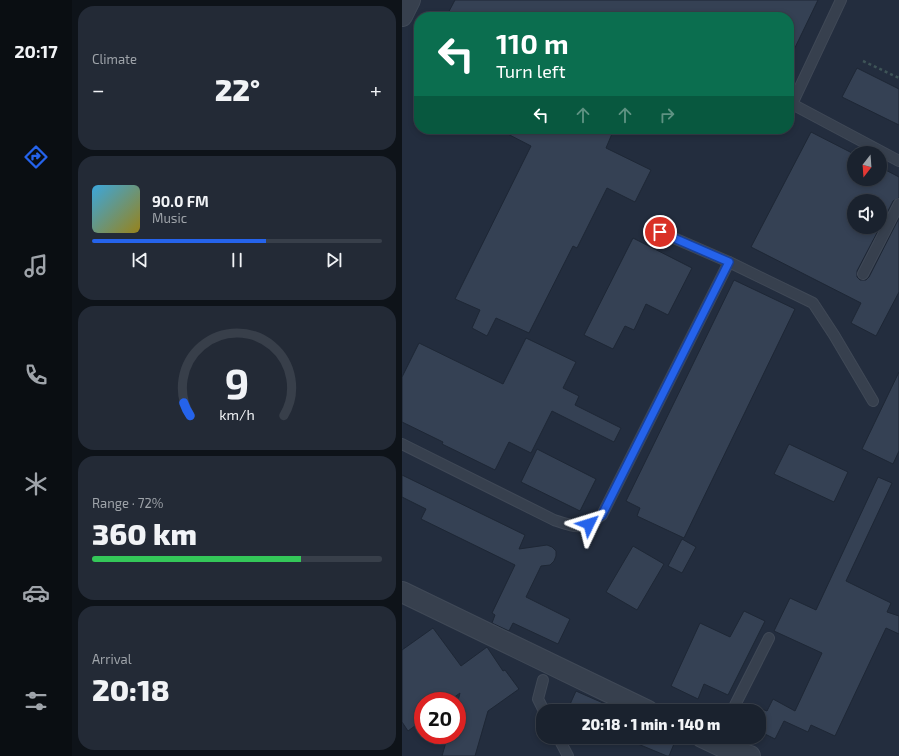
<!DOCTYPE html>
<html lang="en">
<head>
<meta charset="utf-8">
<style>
  body { margin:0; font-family:"Exo 2",sans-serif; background:#232a36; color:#f1f3f6; height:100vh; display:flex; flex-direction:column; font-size:15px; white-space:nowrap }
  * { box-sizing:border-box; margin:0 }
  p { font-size:13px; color:#9fa4aa }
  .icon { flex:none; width:22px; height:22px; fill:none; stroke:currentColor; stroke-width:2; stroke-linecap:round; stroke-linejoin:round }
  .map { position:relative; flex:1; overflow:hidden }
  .details { display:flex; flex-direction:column; gap:6px; padding:6px; background:#0e1319; width:330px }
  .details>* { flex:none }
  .banner { position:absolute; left:12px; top:12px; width:380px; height:122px; border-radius:16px; box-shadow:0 2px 6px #0003,0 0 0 1px #383f4a; background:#0b6e4f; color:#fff; overflow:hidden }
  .needle { width:26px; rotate:197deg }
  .buttons { position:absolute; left:445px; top:146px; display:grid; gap:8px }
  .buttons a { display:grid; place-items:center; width:40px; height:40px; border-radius:50%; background:#1a222e; box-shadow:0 2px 6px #0003,0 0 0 1px #383f4a; font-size:20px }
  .speed { position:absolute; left:12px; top:692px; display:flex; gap:8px; font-size:20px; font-weight:700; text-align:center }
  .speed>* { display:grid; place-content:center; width:52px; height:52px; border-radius:50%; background:#1a222e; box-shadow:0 2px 6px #0003,0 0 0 1px #383f4a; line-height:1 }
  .speed .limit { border:6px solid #d22; background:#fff; color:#111 }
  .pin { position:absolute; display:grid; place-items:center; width:34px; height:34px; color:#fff; margin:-17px; border:2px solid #fff; border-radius:50%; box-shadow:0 1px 4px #0007 }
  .me { position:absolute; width:44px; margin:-22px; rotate:49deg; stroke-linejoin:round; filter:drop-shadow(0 0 3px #0008) }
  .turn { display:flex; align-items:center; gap:14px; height:84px; padding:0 16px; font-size:18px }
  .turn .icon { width:52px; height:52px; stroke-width:2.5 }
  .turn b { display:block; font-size:28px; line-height:34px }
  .lanes { display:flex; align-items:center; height:38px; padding:0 16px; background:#0003; justify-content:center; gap:20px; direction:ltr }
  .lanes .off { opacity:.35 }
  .big { font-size:30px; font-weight:800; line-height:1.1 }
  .details .tile { flex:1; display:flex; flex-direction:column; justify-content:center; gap:6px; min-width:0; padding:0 14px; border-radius:16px; background:#232a36 }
  .details .dial { align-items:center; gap:0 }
  .dial svg { height:104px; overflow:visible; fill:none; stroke:#383f4a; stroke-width:7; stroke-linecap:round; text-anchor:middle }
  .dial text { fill:#f1f3f6; stroke:none }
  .song { display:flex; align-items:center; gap:12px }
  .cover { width:48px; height:48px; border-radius:6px; background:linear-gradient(135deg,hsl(200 70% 55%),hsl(50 70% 35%)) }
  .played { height:4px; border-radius:2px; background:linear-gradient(90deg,#2563eb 60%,#383f4a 60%) }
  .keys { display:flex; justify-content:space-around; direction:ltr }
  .heat { display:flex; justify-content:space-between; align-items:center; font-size:22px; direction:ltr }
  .charge { height:6px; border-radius:3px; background:linear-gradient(90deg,#34c759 72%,#383f4a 0) }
  .trip { position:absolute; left:134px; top:704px; width:230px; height:40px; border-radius:16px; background:#1a222e; box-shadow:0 2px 6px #0003,0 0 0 1px #383f4a; font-weight:800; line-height:40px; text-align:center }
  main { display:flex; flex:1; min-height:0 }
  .dock { display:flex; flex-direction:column; width:72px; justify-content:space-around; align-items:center; background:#0a0e12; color:#9fa4aa }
  .dock .icon { width:28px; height:28px }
  .dock .active { color:#2563eb }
  .dock b { font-size:18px; color:#f1f3f6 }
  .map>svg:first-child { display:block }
  .building { fill:#354154; stroke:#1e2735 }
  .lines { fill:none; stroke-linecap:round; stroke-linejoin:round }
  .lane-casing { stroke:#404957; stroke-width:12 }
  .street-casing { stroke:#404957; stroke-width:22 }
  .path { stroke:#3e5457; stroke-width:2.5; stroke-dasharray:3 3; stroke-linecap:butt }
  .lane { stroke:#37404e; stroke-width:10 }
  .street { stroke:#37404e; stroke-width:20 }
  .route-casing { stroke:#184099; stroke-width:10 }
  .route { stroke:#2563eb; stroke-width:7 }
</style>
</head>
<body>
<main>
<nav class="dock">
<b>20:17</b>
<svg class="icon active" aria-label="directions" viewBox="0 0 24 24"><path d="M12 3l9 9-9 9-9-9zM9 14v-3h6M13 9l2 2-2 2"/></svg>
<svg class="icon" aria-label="music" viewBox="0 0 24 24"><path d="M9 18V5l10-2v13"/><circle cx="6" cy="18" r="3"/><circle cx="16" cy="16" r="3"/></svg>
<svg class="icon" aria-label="phone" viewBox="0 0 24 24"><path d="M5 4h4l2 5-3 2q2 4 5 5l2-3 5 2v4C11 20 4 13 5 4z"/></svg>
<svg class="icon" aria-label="climate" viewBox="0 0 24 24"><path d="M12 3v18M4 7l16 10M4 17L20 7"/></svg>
<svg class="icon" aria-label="car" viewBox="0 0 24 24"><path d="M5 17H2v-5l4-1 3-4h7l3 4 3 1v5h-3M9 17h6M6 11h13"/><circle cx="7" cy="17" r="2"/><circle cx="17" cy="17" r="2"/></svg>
<svg class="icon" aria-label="filters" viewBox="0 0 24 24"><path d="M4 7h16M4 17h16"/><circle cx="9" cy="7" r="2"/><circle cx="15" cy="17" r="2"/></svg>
</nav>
<section class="details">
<div class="tile"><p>Climate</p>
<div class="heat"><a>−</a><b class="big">22°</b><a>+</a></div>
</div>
<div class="tile">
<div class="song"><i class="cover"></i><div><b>90.0 FM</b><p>Music</p></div></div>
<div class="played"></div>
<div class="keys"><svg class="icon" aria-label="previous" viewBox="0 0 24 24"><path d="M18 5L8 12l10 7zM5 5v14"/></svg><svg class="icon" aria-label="pause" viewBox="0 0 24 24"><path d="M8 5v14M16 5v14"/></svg><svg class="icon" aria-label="next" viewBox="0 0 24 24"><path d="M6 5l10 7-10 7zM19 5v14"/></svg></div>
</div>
<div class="tile dial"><svg viewBox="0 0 100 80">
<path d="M14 69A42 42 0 1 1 86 69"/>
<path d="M14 69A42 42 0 0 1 9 59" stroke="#2563eb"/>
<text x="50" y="56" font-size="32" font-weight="700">9</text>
<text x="50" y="72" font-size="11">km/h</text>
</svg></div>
<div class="tile"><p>Range · 72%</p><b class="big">360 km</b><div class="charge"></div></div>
<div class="tile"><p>Arrival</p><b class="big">20:18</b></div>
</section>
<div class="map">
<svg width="497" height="756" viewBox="0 0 497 756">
  <rect width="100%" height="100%" fill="#232d3e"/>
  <g class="building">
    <polygon points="53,0 416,0 387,60 387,17 44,17"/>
    <polygon points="455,68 497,89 497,125 440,97"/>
    <polygon points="96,129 212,129 204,148 249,170 233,202 205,188 175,248 171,246 127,333 94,318 85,336 70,328 78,310 53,299 129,146"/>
    <polygon points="409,132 452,154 452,179 478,179 478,167 497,177 497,198 491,201 478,227 478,201 452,201 452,227 478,227 455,271 455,277 458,280 464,280 467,277 497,218 497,292 474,336 449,323 459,303 349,247"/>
    <polygon points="231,238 290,268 266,315 244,304 232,330 223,326 211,349 182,335"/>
    <polygon points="332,280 393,309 282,538 235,516 238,508 224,501"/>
    <polygon points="124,338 174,362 161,388 177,396 173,405 219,428 212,442 150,411 129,453 107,442 93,470 40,444 41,442 0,422 0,377 17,343 101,384"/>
    <polygon points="497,372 497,451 491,464 460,449"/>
    <polygon points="387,444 446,472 432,502 372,474"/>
    <polygon points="135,449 194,479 178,511 119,482"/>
    <polygon points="0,475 123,535 117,549 145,545 150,547 154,551 154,556 152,561 148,565 139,566 124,597 168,619 156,644 111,623 107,631 90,623 93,615 90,613 113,565 19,519 24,509 0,497"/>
    <polygon points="476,477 490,483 444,581 489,603 485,612 497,616 497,634 484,628 433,736 409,725 406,732 382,721 373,739 357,731 357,708 365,711 371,699 393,711 420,653 372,631 388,598 414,610"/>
    <polygon points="280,539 294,547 280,573 266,566"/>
    <polygon points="231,546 262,564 235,610 204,592"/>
    <polygon points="342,611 363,621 326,695 302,684 296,699 269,686 298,623 328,637"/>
    <polygon points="31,628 59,666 85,647 101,671 103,670 117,689 86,711 73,756 40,756 46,735 55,735 55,705 58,693 47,701 21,701 21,720 6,731 0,722 0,650"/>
    <polygon points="174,691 219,711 165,711"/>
    <polygon points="219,737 268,737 274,739 267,756 265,756"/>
  </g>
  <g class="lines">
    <g class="lane-casing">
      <g id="lane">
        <polyline points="439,0 390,104 497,161"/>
        <polyline points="258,232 327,262 411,303 432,335 471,401"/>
        <polyline points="461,274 497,204"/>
        <path d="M0 444 152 520C176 528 179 530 200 515L327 262"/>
        <polyline points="141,680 136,699 142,711"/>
        <polyline points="330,711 367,638"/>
        <polyline points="156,737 166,756"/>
      </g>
    </g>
    <g class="street-casing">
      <g id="street">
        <polyline points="0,16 8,0"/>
        <polyline points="0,592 246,711"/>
        <polyline points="300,737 323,748 348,756"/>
      </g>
    </g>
    <polyline class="path" points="461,61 497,78"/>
    <use href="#lane" class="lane"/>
    <use href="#street" class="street"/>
  </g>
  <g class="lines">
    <g class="route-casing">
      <polyline id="route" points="187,524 200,515 327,262 258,232"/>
    </g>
    <use href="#route" class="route"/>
  </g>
</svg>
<div class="buttons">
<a><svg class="needle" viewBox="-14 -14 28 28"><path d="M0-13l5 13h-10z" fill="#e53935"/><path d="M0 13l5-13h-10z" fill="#9fa4aa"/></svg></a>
<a><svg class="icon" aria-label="sound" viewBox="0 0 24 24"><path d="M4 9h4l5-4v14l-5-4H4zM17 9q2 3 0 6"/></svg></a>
</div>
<div class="speed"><div class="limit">20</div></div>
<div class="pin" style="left:258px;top:232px;background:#d93025"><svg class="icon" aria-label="arrive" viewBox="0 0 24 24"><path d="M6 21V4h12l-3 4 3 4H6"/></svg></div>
<svg class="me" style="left:187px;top:524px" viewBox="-20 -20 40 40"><path d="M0-17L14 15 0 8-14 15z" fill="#2563eb" stroke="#fff" stroke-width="4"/></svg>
<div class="trip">20:18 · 1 min · 140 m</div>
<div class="banner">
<div class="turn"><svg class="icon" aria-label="left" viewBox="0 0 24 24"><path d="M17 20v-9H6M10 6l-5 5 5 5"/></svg><div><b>110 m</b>Turn left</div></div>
<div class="lanes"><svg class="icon" aria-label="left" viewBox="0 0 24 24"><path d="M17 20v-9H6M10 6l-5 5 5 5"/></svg><svg class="icon off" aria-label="ahead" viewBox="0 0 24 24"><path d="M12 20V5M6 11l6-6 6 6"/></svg><svg class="icon off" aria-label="ahead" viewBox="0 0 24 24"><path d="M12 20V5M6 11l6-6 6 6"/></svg><svg class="icon off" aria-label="right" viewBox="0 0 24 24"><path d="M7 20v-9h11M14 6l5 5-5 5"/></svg></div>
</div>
</div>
</main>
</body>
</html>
